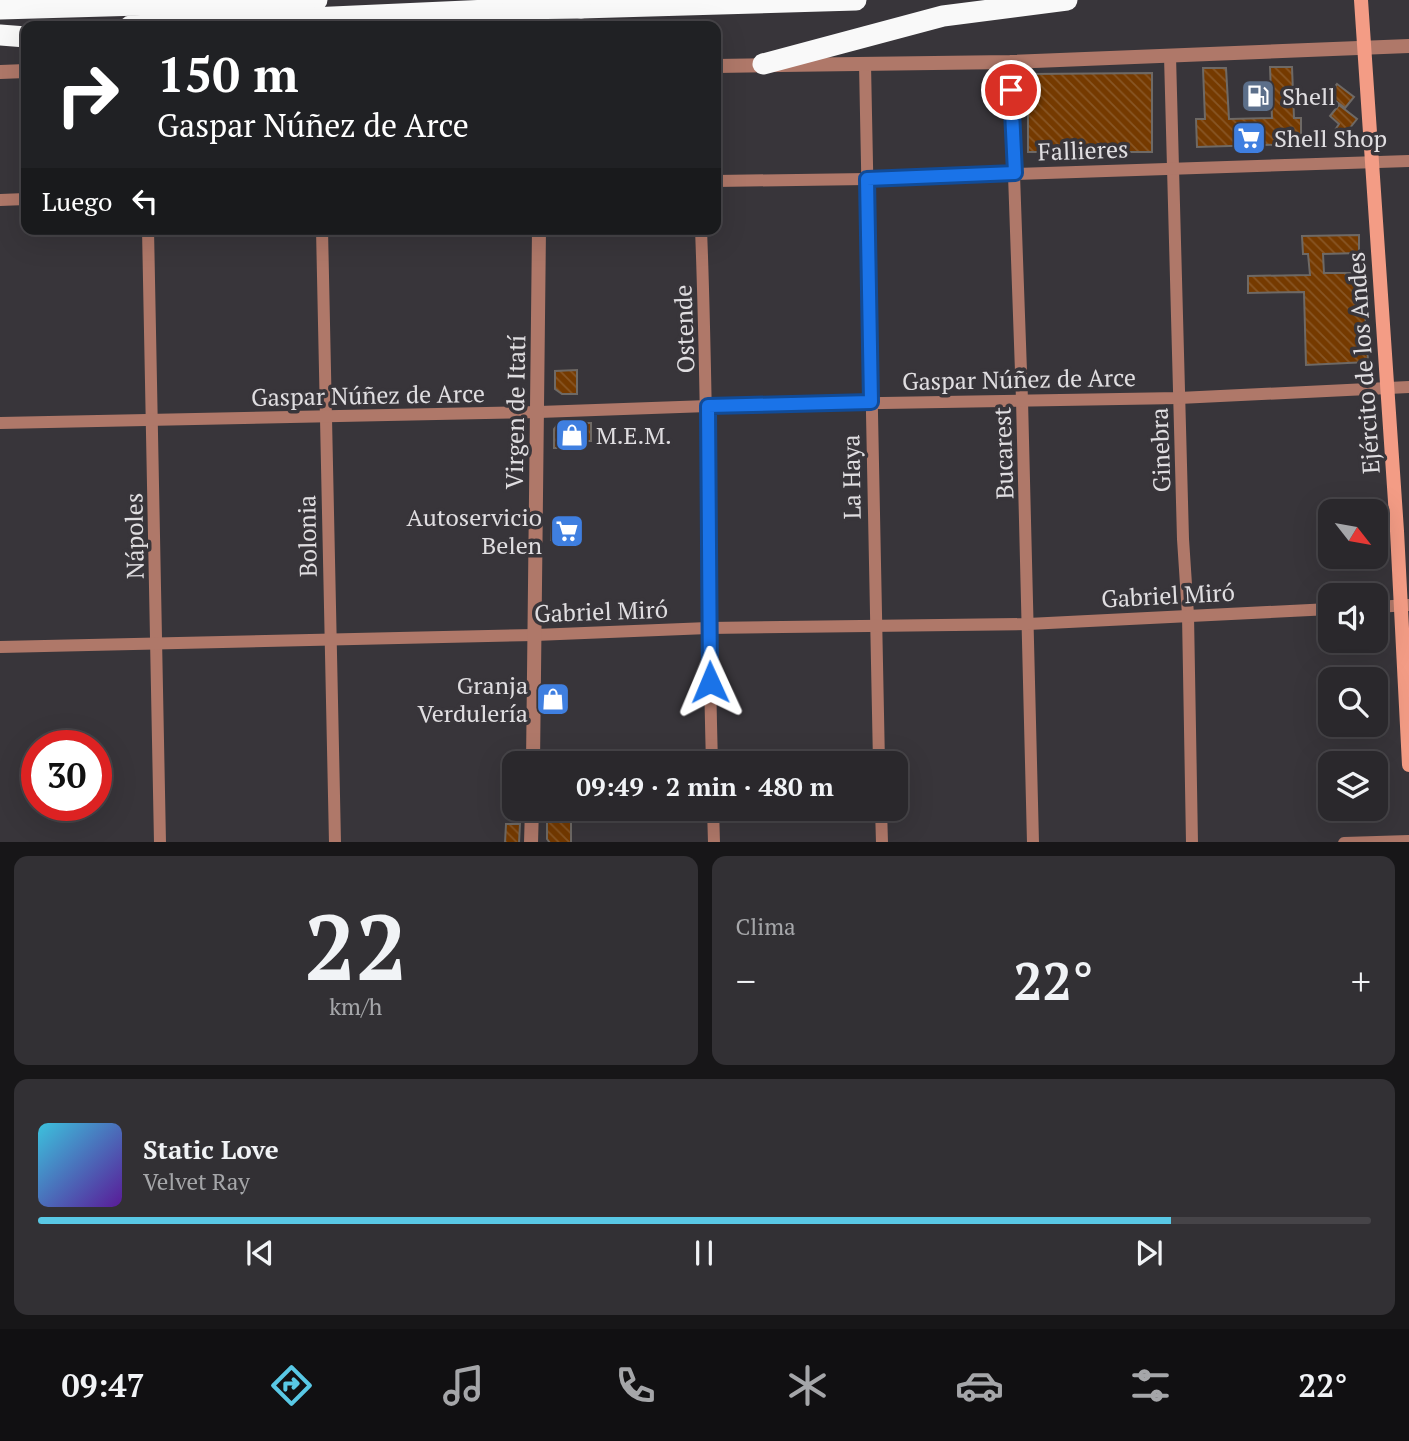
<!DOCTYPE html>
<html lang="es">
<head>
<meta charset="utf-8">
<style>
  body { margin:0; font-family:"PT Serif",serif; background:#323034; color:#f1f3f6; height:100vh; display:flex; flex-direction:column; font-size:26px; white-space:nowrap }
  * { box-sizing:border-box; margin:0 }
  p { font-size:23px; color:#a5a6a9 }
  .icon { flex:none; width:38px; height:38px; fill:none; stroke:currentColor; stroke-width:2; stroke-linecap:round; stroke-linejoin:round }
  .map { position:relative; height:842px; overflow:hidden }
  .sheet { display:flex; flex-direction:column; gap:14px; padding:14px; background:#171618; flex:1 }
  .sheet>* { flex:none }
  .hud { position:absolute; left:21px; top:21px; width:700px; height:214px; border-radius:14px; box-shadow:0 7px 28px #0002,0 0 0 2px #464448; background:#202124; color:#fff; overflow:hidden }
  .needle { width:46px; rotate:121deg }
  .buttons { position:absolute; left:1318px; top:499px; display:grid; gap:14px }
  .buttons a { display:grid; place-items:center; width:70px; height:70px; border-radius:14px; background:#2a282c; box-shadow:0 7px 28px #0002,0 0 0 2px #464448; font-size:35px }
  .speed { position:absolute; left:21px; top:730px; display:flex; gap:14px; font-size:35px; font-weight:700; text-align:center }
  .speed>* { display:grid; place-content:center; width:91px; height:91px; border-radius:50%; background:#2a282c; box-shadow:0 7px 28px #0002,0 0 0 2px #464448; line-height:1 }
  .speed .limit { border:10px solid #d22; background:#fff; color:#111 }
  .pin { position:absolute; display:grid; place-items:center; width:60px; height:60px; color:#fff; margin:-30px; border:4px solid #fff; border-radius:50%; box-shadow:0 2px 7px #0007 }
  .me { position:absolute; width:77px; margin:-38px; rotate:359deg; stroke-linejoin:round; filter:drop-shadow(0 0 5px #0008) }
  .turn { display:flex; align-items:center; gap:24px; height:147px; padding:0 21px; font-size:32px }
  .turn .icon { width:91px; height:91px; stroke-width:2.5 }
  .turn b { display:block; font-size:49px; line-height:60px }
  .then { display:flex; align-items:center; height:66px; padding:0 21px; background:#0003; gap:14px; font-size:26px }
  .big { font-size:52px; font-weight:700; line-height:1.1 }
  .sheet .card { flex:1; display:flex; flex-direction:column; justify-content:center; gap:10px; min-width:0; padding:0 24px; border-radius:14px; background:#323034 }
  .sheet .dial { align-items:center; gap:0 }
  .dial b { font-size:91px; line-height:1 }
  .song { display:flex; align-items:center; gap:21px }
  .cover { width:84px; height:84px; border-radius:10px; background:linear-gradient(135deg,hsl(190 70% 55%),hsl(270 70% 35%)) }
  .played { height:7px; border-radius:4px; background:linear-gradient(90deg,#59c8e5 85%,#464448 85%) }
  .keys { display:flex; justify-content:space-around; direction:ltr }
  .heat { display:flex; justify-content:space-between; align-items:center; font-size:38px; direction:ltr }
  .sheet .tiles { flex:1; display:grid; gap:14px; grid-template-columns:1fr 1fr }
  .card:last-child { grid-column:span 2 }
  .trip { position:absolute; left:502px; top:751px; width:406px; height:70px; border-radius:14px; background:#2a282c; box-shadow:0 7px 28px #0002,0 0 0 2px #464448; font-weight:700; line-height:70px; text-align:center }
  .dock { display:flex; height:112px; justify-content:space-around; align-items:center; background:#111012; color:#a5a6a9 }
  .dock .icon { width:49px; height:49px }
  .dock .current { color:#59c8e5 }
  .dock b { font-size:32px; color:#f1f3f6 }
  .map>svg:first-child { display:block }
  .building { fill:url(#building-back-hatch); stroke:#6e6965; stroke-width:2 }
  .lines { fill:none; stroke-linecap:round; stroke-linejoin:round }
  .minor { stroke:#af7869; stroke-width:12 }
  .tertiary { stroke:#af7869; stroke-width:14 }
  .secondary { stroke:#f39c85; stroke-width:14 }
  .motorway { stroke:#f9f9f9; stroke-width:21 }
  .motorway-bridge { stroke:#f9f9f9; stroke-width:21 }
  .route-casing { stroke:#114b97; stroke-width:18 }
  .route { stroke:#1a73e8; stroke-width:12 }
  .labels { text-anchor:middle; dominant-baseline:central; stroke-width:7; stroke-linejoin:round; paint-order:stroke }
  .poi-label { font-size:24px; fill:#e0dee1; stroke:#38353a; text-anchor:start }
  .street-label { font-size:24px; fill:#e0dee1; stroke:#38353a }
</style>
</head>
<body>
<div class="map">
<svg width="1409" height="843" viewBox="0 0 1409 843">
  <defs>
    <pattern id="building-back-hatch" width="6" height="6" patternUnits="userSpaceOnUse" patternTransform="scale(1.75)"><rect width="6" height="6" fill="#753a00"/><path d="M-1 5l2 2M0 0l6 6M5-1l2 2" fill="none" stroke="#885625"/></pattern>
  </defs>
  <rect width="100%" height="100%" fill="#38353a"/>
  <g class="building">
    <polygon points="1270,67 1292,67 1294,118 1301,118 1301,144 1197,147 1196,119 1205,119 1203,68 1226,68 1229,119 1272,118"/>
    <polygon points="1152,73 1152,152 1028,152 1028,74"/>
    <polygon points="1337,84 1354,97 1345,108 1328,95"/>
    <polygon points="1339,105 1357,119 1341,139 1333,133 1339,124 1330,116"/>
    <polygon points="1359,235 1359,253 1323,254 1324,273 1363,273 1368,362 1306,365 1304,292 1248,293 1248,276 1310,275 1308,254 1303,254 1302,236"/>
    <polygon points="577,370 577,394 562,394 555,389 555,371"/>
    <polygon points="559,423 591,423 591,441 585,441 585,448 554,448 554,429"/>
    <polygon points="552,521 582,522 581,541 551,540"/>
    <polygon points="547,822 571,822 571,843 550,843 547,839"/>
    <polygon points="506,824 520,824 519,843 505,843"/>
  </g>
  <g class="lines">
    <g class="minor">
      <polyline points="1170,56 1183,539 1188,615 1192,843"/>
      <polyline points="1010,62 1022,400 1033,843"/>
      <polyline points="865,64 879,763"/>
      <polyline points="716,181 867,179 1409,161"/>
      <polyline points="0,200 26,199"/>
      <polyline points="148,229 160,843"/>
      <polyline points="322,229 335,843"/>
      <path d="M701 229C708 407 707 585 712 763"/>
      <polyline points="0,423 539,412 708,406 1179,398 1409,387"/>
      <polyline points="1376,607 1409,605"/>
      <polyline points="0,647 535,635 708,628 1028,624 1330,609"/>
      <polyline points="713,808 714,843"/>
      <polyline points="881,808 882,843"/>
      <polyline points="1344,843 1409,841"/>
    </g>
    <g class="tertiary">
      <polyline points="537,1 538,26"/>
      <polyline points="716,66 1010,62 1409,46"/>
      <polyline points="0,72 26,71"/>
      <polyline points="533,763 539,229"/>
      <polyline points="531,843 532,808"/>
    </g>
    <polyline class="secondary" points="1361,0 1397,531 1409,765"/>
    <g class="motorway">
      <polyline points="581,8 856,0"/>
      <polyline points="0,9 317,0"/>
      <polyline points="130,26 511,9"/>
      <polyline points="0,35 26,37"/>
      <polyline points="763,64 943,16 1067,0"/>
    </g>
    <polyline class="motorway-bridge" points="511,9 581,8"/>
  </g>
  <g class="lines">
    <g class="route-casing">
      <polyline id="route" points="710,682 708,406 871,402 867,179 1015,173 1011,90"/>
    </g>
    <use href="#route" class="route"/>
  </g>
  <defs>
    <g id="fuel-square" transform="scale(1.75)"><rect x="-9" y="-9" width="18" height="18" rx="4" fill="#5c6f8a" stroke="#38353a"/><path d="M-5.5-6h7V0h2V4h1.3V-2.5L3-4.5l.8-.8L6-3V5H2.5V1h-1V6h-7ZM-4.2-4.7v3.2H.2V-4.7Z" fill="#fff"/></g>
    <g id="supermarket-square" transform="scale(1.75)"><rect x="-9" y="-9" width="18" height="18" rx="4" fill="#3f7fe0" stroke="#38353a"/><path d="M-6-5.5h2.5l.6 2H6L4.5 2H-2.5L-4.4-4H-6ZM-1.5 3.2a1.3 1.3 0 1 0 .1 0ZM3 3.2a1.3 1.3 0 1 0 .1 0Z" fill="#fff"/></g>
    <g id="shop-square" transform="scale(1.75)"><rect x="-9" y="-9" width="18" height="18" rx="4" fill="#3f7fe0" stroke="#38353a"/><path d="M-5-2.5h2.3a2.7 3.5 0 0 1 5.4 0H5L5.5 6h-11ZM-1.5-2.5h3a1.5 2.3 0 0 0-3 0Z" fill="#fff"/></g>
  </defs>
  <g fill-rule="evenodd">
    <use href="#fuel-square" x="1258" y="96"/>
    <use href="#supermarket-square" x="1249" y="138"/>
    <use href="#shop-square" x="572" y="435"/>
    <use href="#supermarket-square" x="567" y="531"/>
    <use href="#shop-square" x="553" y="699"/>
  </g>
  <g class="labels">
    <g class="poi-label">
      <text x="1282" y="96">Shell</text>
      <text x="1274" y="138">Shell Shop</text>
      <text x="596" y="435">M.E.M.</text>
      <text x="542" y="517" text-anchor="end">Autoservicio<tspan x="542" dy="28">Belen</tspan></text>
      <text x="528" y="685" text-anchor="end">Granja<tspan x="528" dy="28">Verdulería</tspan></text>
    </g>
    <g class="street-label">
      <text transform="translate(1083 150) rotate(-2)">Fallieres</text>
      <text transform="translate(684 329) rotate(-92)">Ostende</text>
      <text transform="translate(1363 363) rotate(-94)">Ejército de los Andes</text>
      <text transform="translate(1019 379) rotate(-1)">Gaspar Núñez de Arce</text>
      <text transform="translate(368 395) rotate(-1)">Gaspar Núñez de Arce</text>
      <text transform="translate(515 412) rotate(-89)">Virgen de Itatí</text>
      <text transform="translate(1160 450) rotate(-92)">Ginebra</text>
      <text transform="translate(1003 453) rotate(-92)">Bucarest</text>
      <text transform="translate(851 477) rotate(-91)">La Haya</text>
      <text transform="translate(134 536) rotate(-91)">Nápoles</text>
      <text transform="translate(307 536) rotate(-91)">Bolonia</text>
      <text transform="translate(1168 595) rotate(-3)">Gabriel Miró</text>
      <text transform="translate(601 611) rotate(-2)">Gabriel Miró</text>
    </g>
  </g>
</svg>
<div class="buttons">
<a><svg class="needle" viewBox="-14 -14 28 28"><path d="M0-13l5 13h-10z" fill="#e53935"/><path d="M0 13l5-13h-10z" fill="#a5a6a9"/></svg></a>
<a><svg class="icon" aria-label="sound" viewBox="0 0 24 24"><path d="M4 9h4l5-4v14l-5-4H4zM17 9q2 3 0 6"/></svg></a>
<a><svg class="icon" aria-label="search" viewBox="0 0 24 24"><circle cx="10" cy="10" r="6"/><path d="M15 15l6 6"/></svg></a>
<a><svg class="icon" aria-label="layers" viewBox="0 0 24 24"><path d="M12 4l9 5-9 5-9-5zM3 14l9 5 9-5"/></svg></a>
</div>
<div class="speed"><div class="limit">30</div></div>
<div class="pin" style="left:1011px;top:90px;background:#d93025"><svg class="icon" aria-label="arrive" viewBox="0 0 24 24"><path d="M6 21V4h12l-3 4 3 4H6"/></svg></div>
<svg class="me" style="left:710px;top:682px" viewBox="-20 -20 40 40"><path d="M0-17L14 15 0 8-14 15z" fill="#1a73e8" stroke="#fff" stroke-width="4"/></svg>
<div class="trip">09:49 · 2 min · 480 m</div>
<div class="hud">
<div class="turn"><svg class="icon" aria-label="right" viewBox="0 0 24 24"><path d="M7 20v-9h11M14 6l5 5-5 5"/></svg><div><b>150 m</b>Gaspar Núñez de Arce</div></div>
<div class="then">Luego<svg class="icon" aria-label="left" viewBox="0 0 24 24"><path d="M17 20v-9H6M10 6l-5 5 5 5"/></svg></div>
</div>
</div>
<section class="sheet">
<div class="tiles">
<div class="card dial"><b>22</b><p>km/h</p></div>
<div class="card"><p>Clima</p>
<div class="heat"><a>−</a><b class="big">22°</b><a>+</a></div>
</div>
<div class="card">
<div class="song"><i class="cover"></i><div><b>Static Love</b><p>Velvet Ray</p></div></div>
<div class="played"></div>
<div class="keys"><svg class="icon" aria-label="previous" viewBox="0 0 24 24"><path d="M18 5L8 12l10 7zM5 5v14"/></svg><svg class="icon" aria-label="pause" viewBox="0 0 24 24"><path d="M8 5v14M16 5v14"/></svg><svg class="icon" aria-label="next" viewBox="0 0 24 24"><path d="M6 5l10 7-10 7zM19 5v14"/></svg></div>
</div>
</div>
</section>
<nav class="dock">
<b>09:47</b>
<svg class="icon current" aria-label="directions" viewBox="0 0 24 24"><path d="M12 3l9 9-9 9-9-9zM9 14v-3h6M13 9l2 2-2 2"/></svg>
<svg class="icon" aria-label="music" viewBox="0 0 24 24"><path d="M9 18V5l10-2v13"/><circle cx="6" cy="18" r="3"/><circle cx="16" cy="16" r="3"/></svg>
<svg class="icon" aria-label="phone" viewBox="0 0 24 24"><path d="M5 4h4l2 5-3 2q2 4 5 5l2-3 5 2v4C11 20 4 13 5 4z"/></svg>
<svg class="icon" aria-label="climate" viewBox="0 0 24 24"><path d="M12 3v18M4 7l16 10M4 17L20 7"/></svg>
<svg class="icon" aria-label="car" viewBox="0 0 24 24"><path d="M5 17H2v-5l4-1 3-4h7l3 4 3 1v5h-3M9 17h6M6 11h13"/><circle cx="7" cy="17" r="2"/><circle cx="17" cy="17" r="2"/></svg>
<svg class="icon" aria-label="filters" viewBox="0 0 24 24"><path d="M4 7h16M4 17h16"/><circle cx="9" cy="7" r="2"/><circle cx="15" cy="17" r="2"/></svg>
<b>22°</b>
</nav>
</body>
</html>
